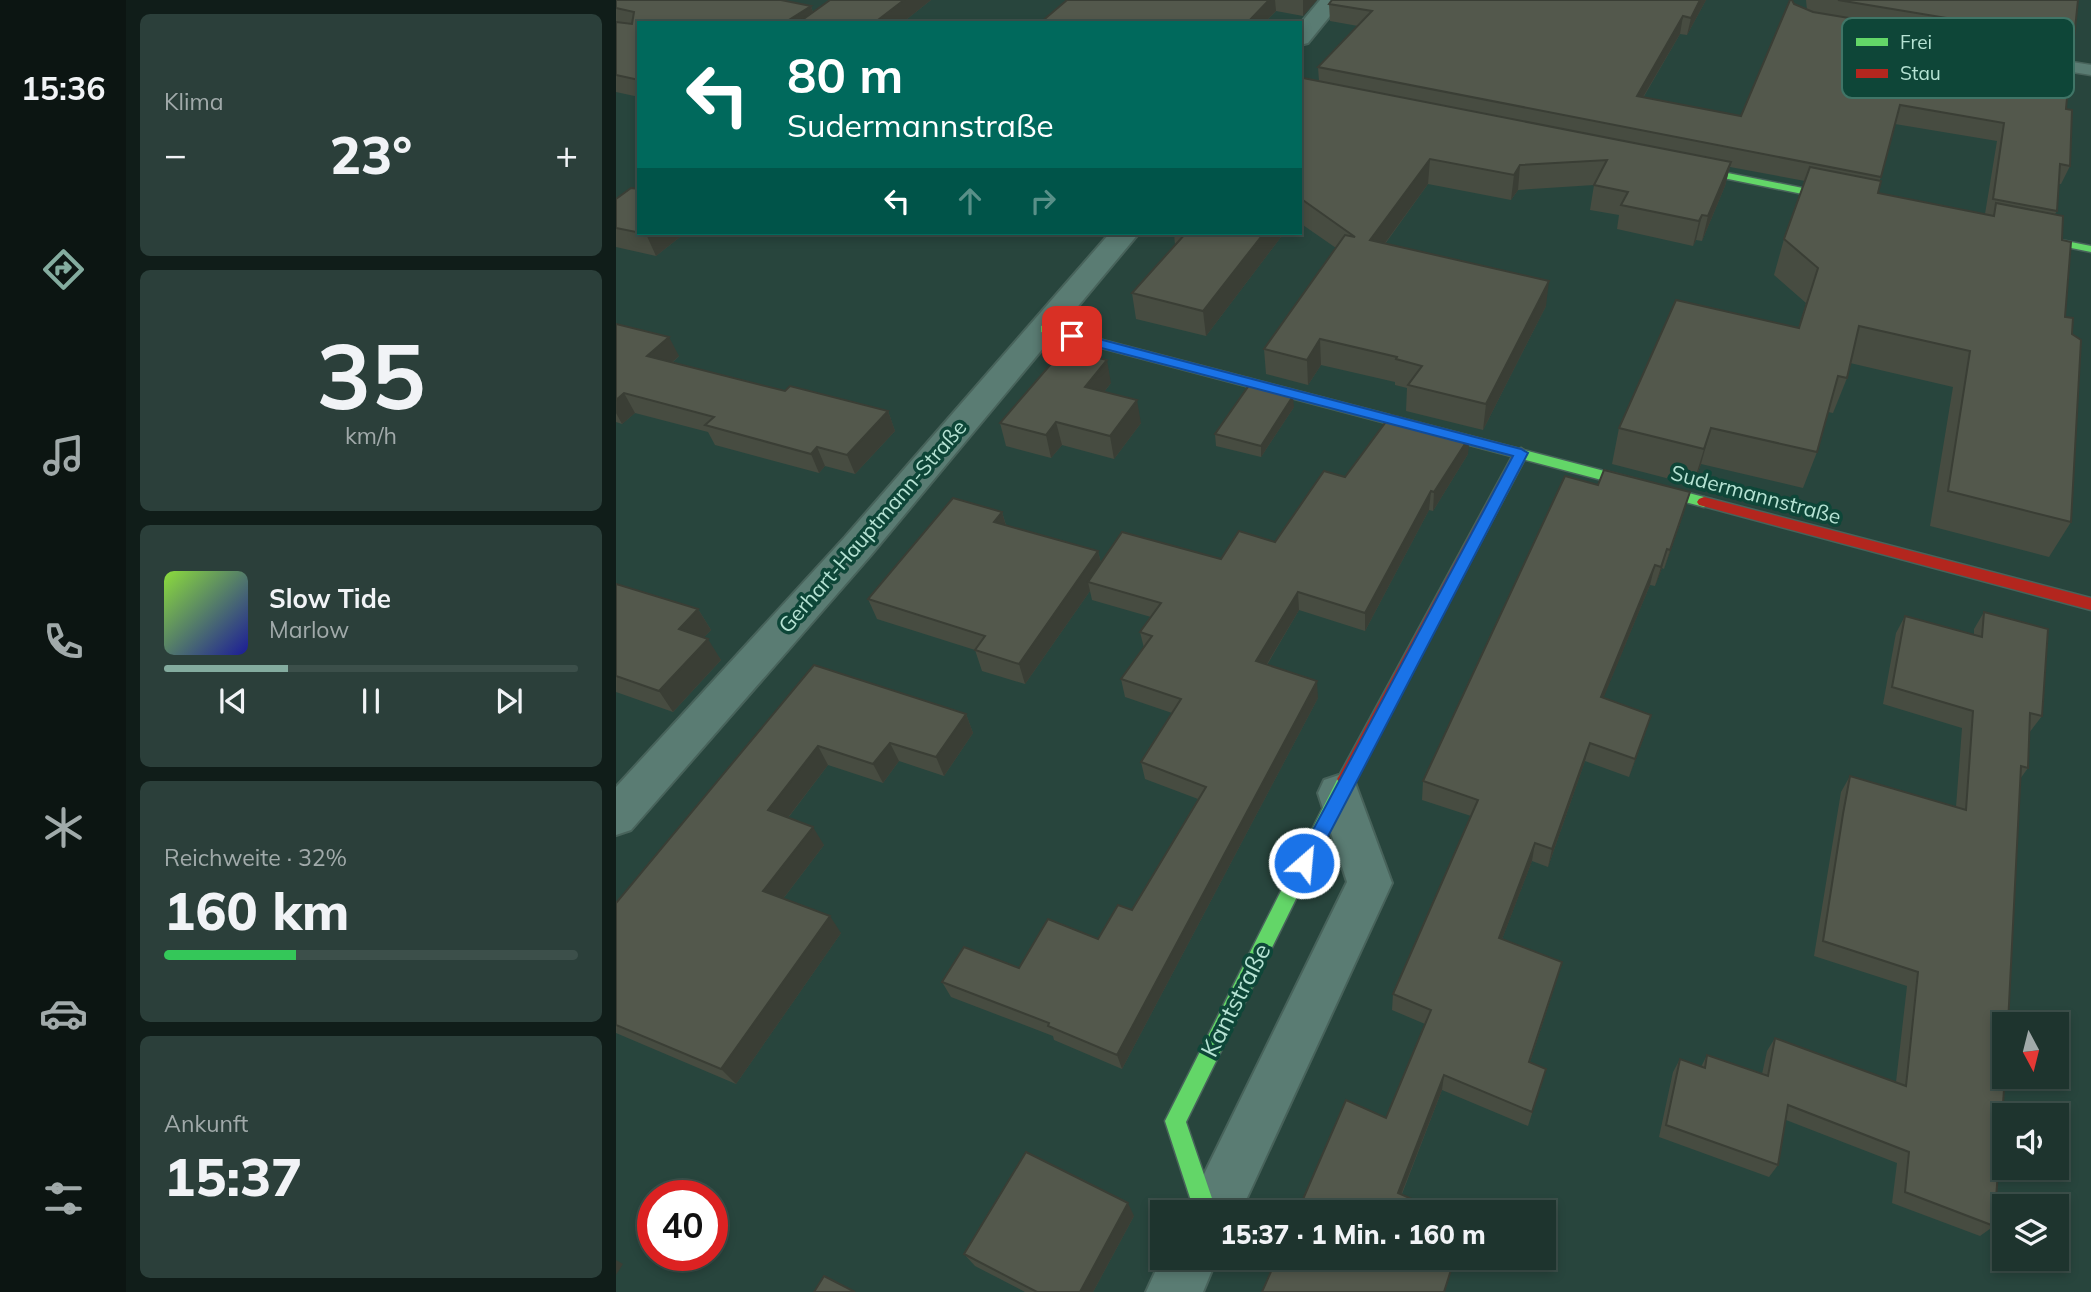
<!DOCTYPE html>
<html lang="de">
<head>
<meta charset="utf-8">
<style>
  body { margin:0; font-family:Mulish,sans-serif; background:#2b3f3a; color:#f1f3f6; height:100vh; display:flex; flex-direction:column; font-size:26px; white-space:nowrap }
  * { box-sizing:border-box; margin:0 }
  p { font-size:23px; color:#a1aaaa }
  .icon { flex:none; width:38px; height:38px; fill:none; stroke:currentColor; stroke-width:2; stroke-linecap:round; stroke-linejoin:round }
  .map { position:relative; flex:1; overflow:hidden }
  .details { display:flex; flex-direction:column; gap:14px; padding:14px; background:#101d19; width:490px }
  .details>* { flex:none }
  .guide { position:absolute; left:21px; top:21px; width:665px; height:214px; border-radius:0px; box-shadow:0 4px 10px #0003,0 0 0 2px #3c4f4a; background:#00695c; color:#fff; overflow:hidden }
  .needle { width:46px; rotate:173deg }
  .buttons { position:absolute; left:1376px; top:1012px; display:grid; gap:14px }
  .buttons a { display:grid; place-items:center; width:77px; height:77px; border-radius:0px; background:#1e342e; box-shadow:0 4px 10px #0003,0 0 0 2px #3c4f4a; font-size:35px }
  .speed { position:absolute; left:21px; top:1180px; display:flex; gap:14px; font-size:35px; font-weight:700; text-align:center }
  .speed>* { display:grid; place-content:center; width:91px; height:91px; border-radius:50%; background:#1e342e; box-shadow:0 4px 10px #0003,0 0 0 2px #3c4f4a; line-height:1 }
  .speed .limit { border:10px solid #d22; background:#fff; color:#111 }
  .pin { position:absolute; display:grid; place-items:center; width:60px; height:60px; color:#fff; margin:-30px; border-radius:14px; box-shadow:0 4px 10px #0006 }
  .me { position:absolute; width:77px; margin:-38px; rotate:27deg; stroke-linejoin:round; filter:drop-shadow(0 0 5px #0008) }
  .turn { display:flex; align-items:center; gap:24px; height:147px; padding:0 35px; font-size:32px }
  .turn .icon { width:91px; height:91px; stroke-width:2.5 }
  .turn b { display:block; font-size:49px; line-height:60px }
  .lanes { display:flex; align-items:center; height:66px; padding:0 35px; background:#0003; justify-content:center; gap:35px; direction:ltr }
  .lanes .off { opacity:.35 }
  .big { font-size:52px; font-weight:800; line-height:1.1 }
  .details .tile { flex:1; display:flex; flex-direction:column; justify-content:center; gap:10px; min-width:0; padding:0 24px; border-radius:10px; background:#2b3f3a }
  .details .dial { align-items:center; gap:0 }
  .dial b { font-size:91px; line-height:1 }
  .song { display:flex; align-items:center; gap:21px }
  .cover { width:84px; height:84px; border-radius:10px; background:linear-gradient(135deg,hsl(90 70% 55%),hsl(240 70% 35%)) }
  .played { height:7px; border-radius:4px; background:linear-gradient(90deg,#84ac9f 30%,#3c4f4a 30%) }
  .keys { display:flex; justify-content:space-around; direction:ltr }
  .heat { display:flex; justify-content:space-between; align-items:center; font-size:38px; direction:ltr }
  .charge { height:10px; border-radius:5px; background:linear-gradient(90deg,#34c759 32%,#3c4f4a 0) }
  .trip { position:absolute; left:534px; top:1200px; width:406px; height:70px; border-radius:0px; background:#1e342e; box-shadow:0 4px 10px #0003,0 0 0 2px #3c4f4a; font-weight:800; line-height:70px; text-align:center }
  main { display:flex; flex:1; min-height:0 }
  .tab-bar { display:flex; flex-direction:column; width:126px; justify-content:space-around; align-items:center; background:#0c1512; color:#a1aaaa }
  .tab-bar .icon { width:49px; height:49px }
  .tab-bar .selected { color:#84ac9f }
  .tab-bar b { font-size:32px; color:#f1f3f6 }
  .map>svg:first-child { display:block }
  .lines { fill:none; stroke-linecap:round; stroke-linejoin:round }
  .lane-casing { stroke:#48635b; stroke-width:3 }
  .street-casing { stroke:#48635b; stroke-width:4 }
  .fast-casing { stroke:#48635b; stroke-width:3 }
  .jam-casing { stroke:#48635b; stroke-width:3 }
  .lane { fill:#5a7c73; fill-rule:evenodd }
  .street { fill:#5a7c73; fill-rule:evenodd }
  .fast { fill:#63d668; fill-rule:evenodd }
  .jam { fill:#b3261e; fill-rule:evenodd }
  .wall { fill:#474c41; fill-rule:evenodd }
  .shaded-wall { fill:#3a3e35 }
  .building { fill:#53584c; stroke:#3a3e35; stroke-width:2 }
  .route { fill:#1a73e8; stroke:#114b97; stroke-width:2 }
  .labels { text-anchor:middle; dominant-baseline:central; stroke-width:7; stroke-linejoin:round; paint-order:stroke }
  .street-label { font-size:21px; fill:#b6e3d4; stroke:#0e4638 }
  .near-street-label { font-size:24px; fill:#b6e3d4; stroke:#0e4638 }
  .key { fill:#0e4638; stroke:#407567; stroke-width:2 }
  .key-label { font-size:19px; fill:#b6e3d4 }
</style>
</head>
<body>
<main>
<nav class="tab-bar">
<b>15:36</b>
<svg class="icon selected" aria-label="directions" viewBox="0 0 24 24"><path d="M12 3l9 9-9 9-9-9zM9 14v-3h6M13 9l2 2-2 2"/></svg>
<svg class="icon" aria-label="music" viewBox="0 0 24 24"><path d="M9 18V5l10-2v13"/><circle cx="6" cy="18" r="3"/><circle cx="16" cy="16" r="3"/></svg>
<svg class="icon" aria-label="phone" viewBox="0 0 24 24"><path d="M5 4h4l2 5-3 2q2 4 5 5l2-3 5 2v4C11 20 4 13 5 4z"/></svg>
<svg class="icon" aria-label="climate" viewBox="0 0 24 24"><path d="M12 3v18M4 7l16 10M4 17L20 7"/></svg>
<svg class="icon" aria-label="car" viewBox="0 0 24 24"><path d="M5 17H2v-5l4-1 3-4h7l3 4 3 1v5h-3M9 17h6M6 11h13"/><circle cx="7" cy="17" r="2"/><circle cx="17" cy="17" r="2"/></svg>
<svg class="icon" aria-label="filters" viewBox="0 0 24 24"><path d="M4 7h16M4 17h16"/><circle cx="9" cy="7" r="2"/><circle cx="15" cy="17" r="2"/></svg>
</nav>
<section class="details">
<div class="tile"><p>Klima</p>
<div class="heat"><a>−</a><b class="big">23°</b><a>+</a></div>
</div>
<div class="tile dial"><b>35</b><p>km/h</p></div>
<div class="tile">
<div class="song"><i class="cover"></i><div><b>Slow Tide</b><p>Marlow</p></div></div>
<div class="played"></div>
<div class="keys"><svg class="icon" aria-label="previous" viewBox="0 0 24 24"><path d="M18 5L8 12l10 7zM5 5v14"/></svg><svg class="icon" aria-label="pause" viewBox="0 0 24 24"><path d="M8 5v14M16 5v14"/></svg><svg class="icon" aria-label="next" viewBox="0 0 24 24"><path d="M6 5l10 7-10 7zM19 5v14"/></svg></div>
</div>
<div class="tile"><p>Reichweite · 32%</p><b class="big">160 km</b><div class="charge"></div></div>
<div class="tile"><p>Ankunft</p><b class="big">15:37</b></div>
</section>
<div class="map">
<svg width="1475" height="1292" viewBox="0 0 1475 1292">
  <rect width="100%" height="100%" fill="#28453d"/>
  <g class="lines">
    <g class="lane-casing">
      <polygon id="lane" points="1413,55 1475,65 1475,75 1407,64 1404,60"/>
    </g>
    <g class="street-casing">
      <g id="street">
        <polygon points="704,0 727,0 692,43 684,45 684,24"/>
        <polygon points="494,233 523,233 255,555 15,830 0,835 0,787 229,537"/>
        <polygon points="723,775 738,780 776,883 624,1213 569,1213 731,882 702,793 708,780"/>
        <polygon points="546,1257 546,1258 601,1258 587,1292 530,1292"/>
      </g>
    </g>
    <g class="fast-casing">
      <g id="fast">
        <polygon points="1062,163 1236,198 1241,201 1236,204 1058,168 1057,166"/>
        <polygon points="1405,232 1475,246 1475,252 1401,237 1399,235"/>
        <polygon points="429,325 1088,497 1095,502 1088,507 425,332 425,326"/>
        <polygon points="730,772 736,774 739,779 570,1122 601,1213 579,1213 549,1121 724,774"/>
      </g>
    </g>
    <g class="jam-casing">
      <g id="jam">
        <polygon points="905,448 912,453 736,784 730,786 724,784 721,779 724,774 898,453"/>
        <polygon points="1088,497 1475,598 1475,610 1083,505 1081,502 1083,499"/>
      </g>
    </g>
    <use href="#lane" class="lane"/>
    <use href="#street" class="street"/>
    <use href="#fast" class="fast"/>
    <use href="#jam" class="jam"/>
  </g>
  <g class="wall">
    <polygon points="0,0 195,6 197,12 315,0 286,23 23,23 23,97 0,92"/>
    <polygon points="451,0 701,0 687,16 660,11 648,23 424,23"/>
    <path d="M1090 0 1071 35 1064 34 1027 98 1125 116 1178 4 1191 10 1190 0H1462L1458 39 1451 55 1450 109 1454 166 1445 184H1442L1441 211 1439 214 1446 240 1449 317 1456 334 1455 522 1433 557 1314 526 1337 387 1234 363 1231 378 1217 413 1212 412 1201 452 1187 488 1085 464 1077 485 996 464 1003 428 1183 328 1190 303 1158 275 1168 239 1189 181 1114 167 1109 186 1086 241 1080 240 1077 246 1001 229 1003 215 974 210 978 185 902 190 895 200 812 184 769 244 930 306 867 430 790 411 791 388 779 385V382L705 365 692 385 650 374 648 349 720 248 684 223V80L703 81 702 67 742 26 714 21 713 4ZM1279 124 1381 141 1369 214 1262 193 1264 180Z"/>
    <polygon points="0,199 69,233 40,256 0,247"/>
    <polygon points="558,233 668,233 590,336 520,319 516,293 559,245"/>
    <polygon points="0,324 63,356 56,363 169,391 272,411 279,431 239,474 209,466 203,473 99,445 92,432 19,413 6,424 0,422"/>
    <polygon points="495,383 488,392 525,423 498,459 446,445 435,458 390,446 384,423"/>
    <polygon points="678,407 645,457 600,446 599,434"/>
    <polygon points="852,454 817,511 813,510 749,631 683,610 651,665 702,698 506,1069 438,1040 437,1036 335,997 326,982 403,968 482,939 516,910 582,799 529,779 525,762 556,713 509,697 505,679 528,648 524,632 535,617 476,600 474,591 409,684 366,671 359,650 261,619 252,599 386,512 390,525 482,551 485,563 605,559 659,542 729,477"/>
    <polygon points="1068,512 1048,569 1046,568 1039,586 1034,585 987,698 1029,734 1013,777 969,761 932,867 916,861 886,939 941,979 914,1062 930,1069 912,1126 826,1090 786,1194 814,1207 813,1213 681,1213 770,1118 809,1024 776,1010 777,994 855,816 806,800 807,781"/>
    <polygon points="0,584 82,609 95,630 88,637 105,660 57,712 0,692"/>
    <polygon points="1368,612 1426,716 1413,733 1412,768 1404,779 1378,1226 1364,1236 1276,1203 1281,1163 1170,1120 1162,1165 1153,1177 1043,1137 1057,1072 1064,1059 1085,1067 1091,1055 1146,1074 1151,1051 1159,1038 1280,1082 1291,986 1198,956 1225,792 1234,776 1340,807 1346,728 1267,704 1280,633 1289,616 1358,635 1358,629"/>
    <polygon points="198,665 350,714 357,733 328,776 283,761 267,783 212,765 172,818 208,845 167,899 225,933 120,1084 0,1033 0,903"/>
    <polygon points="518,1216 477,1292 409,1292 359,1266 348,1254"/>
  </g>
  <g class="shaded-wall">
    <polygon points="288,0 315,0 286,23 258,23"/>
    <polygon points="653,0 659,0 660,11 648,23 631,23"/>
    <polygon points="687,0 701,0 687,16"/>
    <polygon points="1084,0 1090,0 1071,35 1075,18"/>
    <polygon points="195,6 200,23 168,23"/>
    <polygon points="1067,16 1064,34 1017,114 1021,96"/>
    <polygon points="814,159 812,184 753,265 754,240"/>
    <polygon points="1115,162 1109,186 1086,241 1092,216"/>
    <polygon points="904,165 902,190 895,200 898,175"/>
    <polygon points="1086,215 1080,240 1077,246 1083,221"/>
    <polygon points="32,233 69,233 40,256 30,234"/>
    <polygon points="648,233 668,233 590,336 587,311"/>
    <polygon points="933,281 930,306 867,430 870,404"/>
    <polygon points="53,337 63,356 41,376 31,356"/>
    <polygon points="704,339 705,365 692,385 691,360"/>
    <polygon points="491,360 495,383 474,410 469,387"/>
    <polygon points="8,393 19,413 6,424 0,413 0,400"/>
    <polygon points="677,396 678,407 645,457 645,446"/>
    <polygon points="521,400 525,423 498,459 494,436"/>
    <polygon points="272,411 279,431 239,474 231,455"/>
    <polygon points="440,422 446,445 435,458 430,435"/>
    <polygon points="1095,428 1085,464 1077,485 1088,449"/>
    <polygon points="854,436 852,454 817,511 818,492"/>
    <polygon points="201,447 209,466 203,473 195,454"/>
    <polygon points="815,491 813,510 749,631 749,613"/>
    <polygon points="1074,492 1068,512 1048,569 1054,550"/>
    <polygon points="386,512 392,533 378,522"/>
    <polygon points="1051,549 1046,568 1039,586 1045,567"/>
    <polygon points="482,551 487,572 472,582 474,591 409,684 403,664"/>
    <polygon points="1039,565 1034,585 980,716 985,697"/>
    <polygon points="682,592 683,610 642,679 640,661"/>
    <polygon points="82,609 95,630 76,650 63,629"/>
    <polygon points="92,639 105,660 57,712 43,691"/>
    <polygon points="701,681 702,698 506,1069 501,1055"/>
    <polygon points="350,714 357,733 328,776 320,757"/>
    <polygon points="1035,715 1029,734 1013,777 1019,759"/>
    <polygon points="274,743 283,761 267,783 257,764"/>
    <polygon points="974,743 969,761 932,867 936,849"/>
    <polygon points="202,746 212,765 164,828 152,810"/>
    <polygon points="197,827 208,845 160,908 147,891"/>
    <polygon points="919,843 916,861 880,955 883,938"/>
    <polygon points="214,916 225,933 120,1084 105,1069"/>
    <polygon points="828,1075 826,1090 781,1205 782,1193"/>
    <polygon points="512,1203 518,1216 477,1292 464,1292"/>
    <polygon points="0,1260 7,1264 0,1275"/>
  </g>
  <g class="building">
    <polygon points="0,0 165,0 195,6 168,23 23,23 23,80 0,75 0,22 16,24 18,12 0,8"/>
    <polygon points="214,0 288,0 258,23 182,23"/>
    <polygon points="451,0 653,0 631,23 424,23"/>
    <polygon points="716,0 1084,0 1075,18 1067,16 1021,96 1125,116 1174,0 1176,0 1178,4 1197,12 1455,55 1450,109 1456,110 1454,166 1444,164 1441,211 1377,199 1388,123 1284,105 1265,177 702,67 756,11 713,4"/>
    <polygon points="1222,0 1462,0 1458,39"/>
    <polygon points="687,78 1115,162 1092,216 1086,215 1083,221 1005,205 1012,192 978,185 991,160 904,165 898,175 814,159 754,240 933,281 870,404 792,385 806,366 780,359 781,357 704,339 691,360 648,349 729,235 739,237 684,198 684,80"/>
    <polygon points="1194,167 1265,181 1262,193 1378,216 1380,203 1447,216 1446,240 1455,242 1449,317 1457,318 1456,334 1465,340 1455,522 1332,491 1354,351 1243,326 1231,378 1222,376 1201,452 1095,428 1088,449 1003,428 1060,300 1183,328 1202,268 1168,239"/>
    <polygon points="15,188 23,189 23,233 32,233 30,234 0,228 0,199"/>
    <polygon points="570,233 648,233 587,311 516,293"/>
    <polygon points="0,324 53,337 31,356 169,391 174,386 272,411 231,455 201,447 195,454 89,425 98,417 8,393 0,400"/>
    <polygon points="450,350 491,360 469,387 521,400 494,436 440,422 430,435 384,423 441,357"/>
    <polygon points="634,384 677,396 645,446 599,434"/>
    <polygon points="775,415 854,436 818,492 815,491 749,613 682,592 640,661 701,681 501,1055 432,1026 433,1023 326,982 348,947 403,968 432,919 482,939 502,905 516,910 590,787 525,762 565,699 505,679 536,636 524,632 545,603 472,582 506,532 605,559 623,531 659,542 708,471 729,477"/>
    <polygon points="988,470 1074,492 1054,550 1051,549 1045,567 1039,565 985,697 1035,715 1019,759 974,743 936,849 919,843 883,938 946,962 913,1062 930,1069 916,1112 828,1075 782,1193 814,1207 812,1213 681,1213 730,1100 770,1118 815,1010 777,994 862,800 807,781 949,476 982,485"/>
    <polygon points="337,498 386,512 378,522 482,551 403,664 359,650 369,636 252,599"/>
    <polygon points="0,584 82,609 63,629 92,639 43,691 0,676"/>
    <polygon points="1368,612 1432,629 1426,716 1414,713 1412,768 1405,766 1392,1024 1388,1024 1388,1076 1389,1076 1378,1226 1289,1192 1293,1152 1172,1105 1162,1165 1050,1125 1064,1059 1089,1068 1091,1055 1152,1076 1159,1038 1290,1086 1302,972 1207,941 1227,814 1234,776 1350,810 1357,711 1276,687 1289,616 1366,637"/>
    <polygon points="198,665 350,714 320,757 274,743 257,764 202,746 152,810 197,827 147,891 214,916 105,1069 0,1025 0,903"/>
    <polygon points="410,1152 512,1203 464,1292 421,1292 348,1254"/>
    <polygon points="661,1258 811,1258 835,1270 828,1292 646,1292"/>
    <polygon points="208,1276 239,1292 198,1292"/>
  </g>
  <polygon class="route" points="456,332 905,449 912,453 695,869 688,871 682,869 679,863 682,858 897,456 451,339 451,333"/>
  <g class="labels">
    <g class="street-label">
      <text transform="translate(1140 494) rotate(15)">Sudermannstraße</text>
      <text transform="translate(256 526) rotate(-49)">Gerhart-Hauptmann-Straße</text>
    </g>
    <g class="near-street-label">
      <text transform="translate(619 1000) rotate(-63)">Kantstraße</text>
    </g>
  </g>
  <rect x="1226" y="18" width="232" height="80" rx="10" class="key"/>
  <rect x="1240" y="38" width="32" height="8" fill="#63d668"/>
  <rect x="1240" y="69" width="32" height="9" fill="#b3261e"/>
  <g class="key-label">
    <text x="1284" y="49">Frei</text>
    <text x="1284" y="80">Stau</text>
  </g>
</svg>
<div class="buttons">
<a><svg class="needle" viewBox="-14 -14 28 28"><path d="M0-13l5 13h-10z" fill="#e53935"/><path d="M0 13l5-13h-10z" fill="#a1aaaa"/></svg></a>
<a><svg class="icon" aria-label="sound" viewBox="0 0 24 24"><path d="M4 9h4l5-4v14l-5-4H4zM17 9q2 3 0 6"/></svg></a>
<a><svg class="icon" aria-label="layers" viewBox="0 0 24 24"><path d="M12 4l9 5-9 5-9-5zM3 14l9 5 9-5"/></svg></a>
</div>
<div class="speed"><div class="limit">40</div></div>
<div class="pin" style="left:456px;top:336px;background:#d93025"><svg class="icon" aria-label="arrive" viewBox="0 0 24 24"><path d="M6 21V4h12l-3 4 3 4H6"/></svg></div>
<svg class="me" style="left:688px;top:863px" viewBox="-20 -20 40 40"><circle r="17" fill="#1a73e8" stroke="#fff" stroke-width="3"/><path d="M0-11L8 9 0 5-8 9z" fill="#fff"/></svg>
<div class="trip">15:37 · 1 Min. · 160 m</div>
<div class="guide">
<div class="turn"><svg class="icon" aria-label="left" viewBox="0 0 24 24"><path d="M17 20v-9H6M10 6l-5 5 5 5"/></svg><div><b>80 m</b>Sudermannstraße</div></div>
<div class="lanes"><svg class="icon" aria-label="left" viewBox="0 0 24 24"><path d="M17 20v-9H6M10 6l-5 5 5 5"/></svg><svg class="icon off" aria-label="ahead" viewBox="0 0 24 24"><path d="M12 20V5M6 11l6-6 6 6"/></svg><svg class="icon off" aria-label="right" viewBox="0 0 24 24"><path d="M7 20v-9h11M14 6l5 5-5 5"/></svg></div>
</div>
</div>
</main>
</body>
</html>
